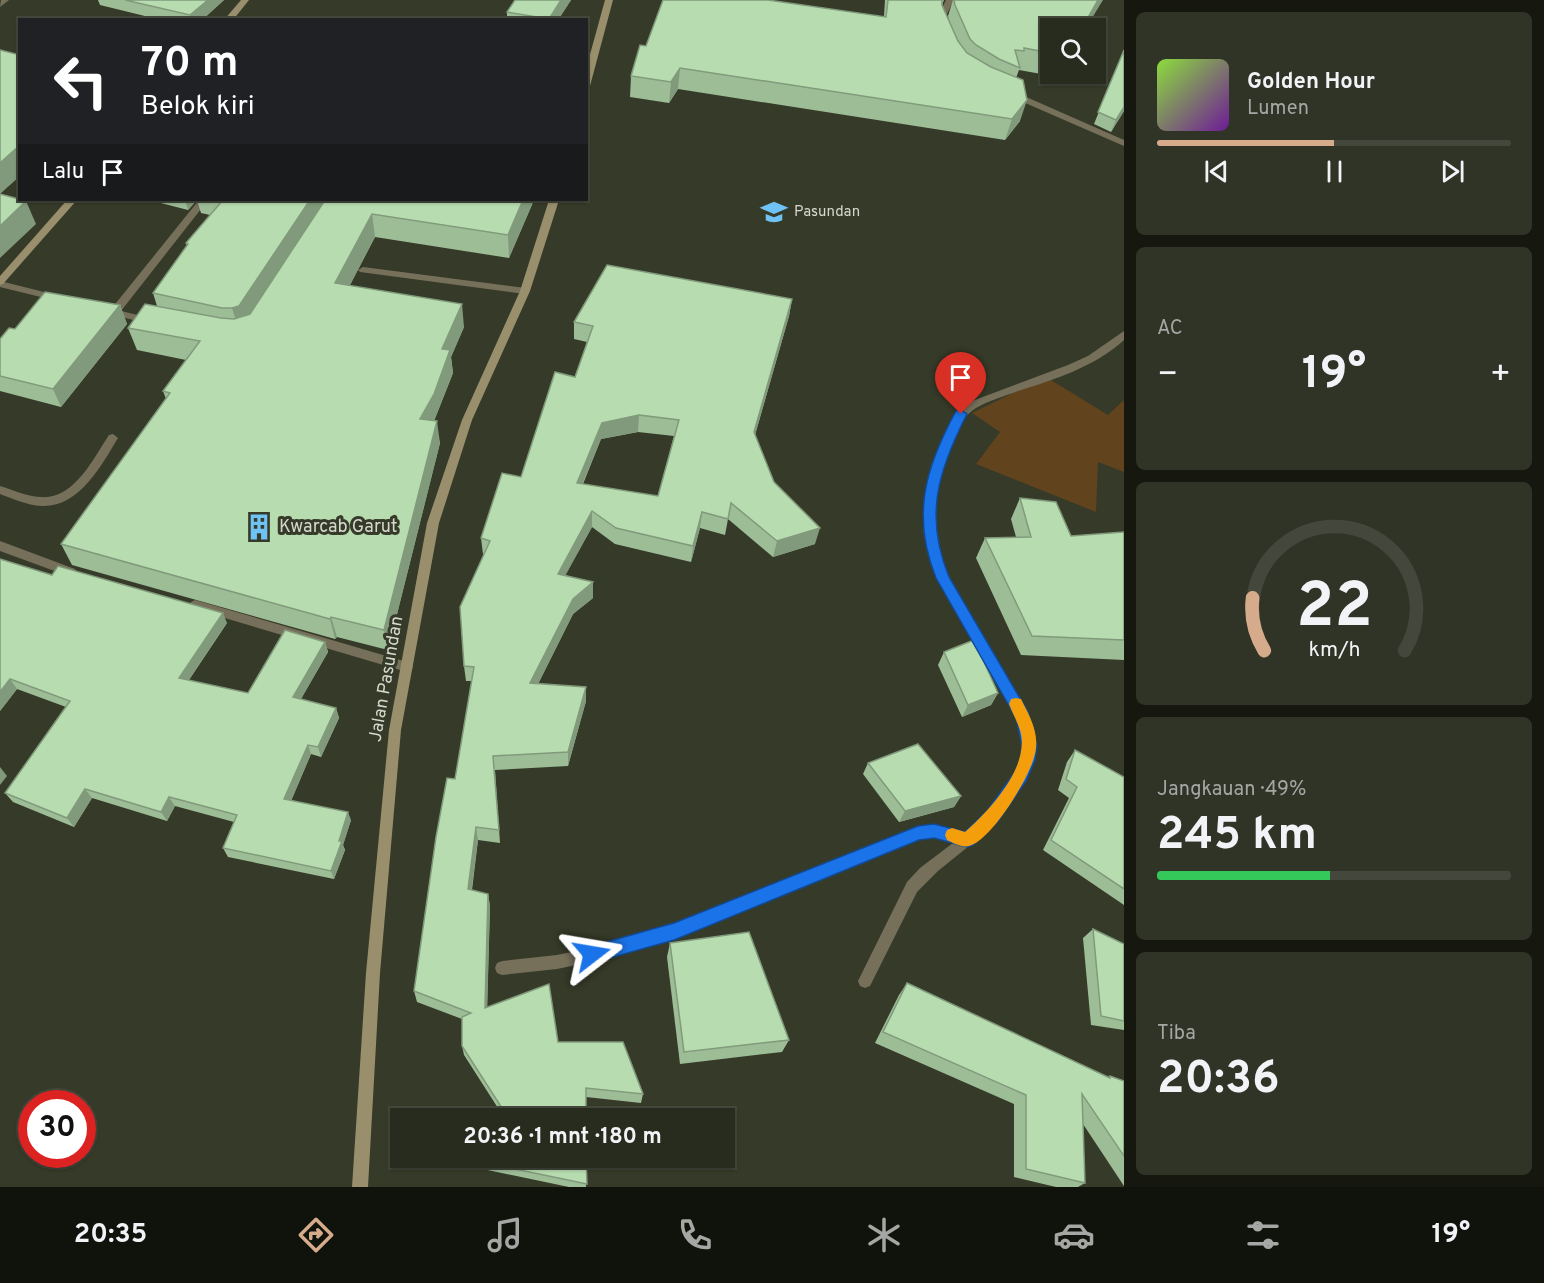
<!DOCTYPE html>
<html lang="id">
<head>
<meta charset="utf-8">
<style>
  body { margin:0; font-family:Overpass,sans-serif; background:#303427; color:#f1f3f6; height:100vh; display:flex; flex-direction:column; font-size:22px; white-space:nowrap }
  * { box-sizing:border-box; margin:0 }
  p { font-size:20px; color:#a5a7a4 }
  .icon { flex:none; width:33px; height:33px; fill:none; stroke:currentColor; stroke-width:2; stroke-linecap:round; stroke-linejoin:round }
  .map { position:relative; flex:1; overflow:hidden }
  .side { display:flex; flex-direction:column; gap:12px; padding:12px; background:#161810; width:420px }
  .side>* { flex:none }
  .top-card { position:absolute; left:18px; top:18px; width:570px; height:183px; border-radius:0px; box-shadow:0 2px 4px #0004,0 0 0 2px #44483c; background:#202124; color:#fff; overflow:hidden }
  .tools { position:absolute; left:1040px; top:18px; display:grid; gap:12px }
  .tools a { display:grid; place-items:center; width:66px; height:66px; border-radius:0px; background:#282c1e; box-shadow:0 2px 4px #0004,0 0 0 2px #44483c; font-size:30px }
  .speed { position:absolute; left:18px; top:1090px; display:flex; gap:12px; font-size:30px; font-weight:700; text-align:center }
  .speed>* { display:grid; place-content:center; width:78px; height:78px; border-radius:50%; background:#282c1e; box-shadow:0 2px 4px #0004,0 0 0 2px #44483c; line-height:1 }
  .speed .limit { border:9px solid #d22; background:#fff; color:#111 }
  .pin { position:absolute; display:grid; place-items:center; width:51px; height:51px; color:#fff; margin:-62px -26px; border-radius:50% 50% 50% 0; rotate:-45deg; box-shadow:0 0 6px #0007 }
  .pin .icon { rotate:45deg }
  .me { position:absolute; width:66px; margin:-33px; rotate:76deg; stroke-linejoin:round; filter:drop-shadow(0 0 4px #0008) }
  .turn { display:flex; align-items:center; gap:21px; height:126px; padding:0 24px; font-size:27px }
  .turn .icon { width:78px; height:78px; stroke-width:2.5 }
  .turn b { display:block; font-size:42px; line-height:51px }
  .then { display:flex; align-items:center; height:57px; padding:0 24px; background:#0003; gap:12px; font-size:22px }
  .big { font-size:45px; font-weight:700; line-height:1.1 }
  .side .card { flex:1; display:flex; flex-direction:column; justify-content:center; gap:9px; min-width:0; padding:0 21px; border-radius:9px; background:#303427 }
  .side .dial { align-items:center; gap:0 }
  .dial svg { height:156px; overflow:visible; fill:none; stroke:#44483c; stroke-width:7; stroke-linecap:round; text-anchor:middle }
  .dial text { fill:#f1f3f6; stroke:none }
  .song { display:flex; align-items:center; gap:18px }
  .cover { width:72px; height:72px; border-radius:9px; background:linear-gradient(135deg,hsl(90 70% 55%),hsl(280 70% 35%)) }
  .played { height:6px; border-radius:3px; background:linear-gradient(90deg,#d6ab8b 50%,#44483c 50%) }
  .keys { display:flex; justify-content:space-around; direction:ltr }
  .heat { display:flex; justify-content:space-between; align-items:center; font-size:33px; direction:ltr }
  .charge { height:9px; border-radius:4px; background:linear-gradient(90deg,#34c759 49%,#44483c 0) }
  .trip { position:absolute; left:390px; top:1108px; width:345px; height:60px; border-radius:0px; background:#282c1e; box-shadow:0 2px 4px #0004,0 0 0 2px #44483c; font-weight:700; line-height:60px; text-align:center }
  .tab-bar { display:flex; height:96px; justify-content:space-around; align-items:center; background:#10120c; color:#a5a7a4 }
  .tab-bar .icon { width:42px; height:42px }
  .tab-bar .selected { color:#d6ab8b }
  .tab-bar b { font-size:27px; color:#f1f3f6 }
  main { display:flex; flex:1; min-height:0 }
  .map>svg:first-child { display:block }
  .green { fill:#61431d }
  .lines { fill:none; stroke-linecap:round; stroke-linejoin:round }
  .lane { fill:#76705b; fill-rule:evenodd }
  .street { fill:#76705b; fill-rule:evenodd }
  .secondary { fill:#998f6d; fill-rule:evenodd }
  .wall { fill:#9dbd97; fill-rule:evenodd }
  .shaded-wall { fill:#809a7b }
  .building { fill:#b7dcb0; stroke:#809a7b; stroke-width:1.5; fill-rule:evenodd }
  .route { fill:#1a73e8; stroke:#114b97; stroke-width:1.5 }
  .slow { fill:#f59e0b }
  .labels { text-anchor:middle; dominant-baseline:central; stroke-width:6; stroke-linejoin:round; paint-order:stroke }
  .far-poi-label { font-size:15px; fill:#d5d8cd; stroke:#363a28; text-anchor:start }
  .poi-label { font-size:18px; fill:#d5d8cd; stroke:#363a28; text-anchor:start }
  .street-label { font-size:18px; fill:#d5d8cd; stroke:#363a28 }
</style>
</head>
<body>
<main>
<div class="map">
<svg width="1124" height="1187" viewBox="0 0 1124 1187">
  <rect width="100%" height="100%" fill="#363a28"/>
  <polygon class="green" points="1046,377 1108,415 1124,400 1124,472 1098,462 1096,512 976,464 1000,432 972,413"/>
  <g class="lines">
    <polygon class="lane" points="363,267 525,288 530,291 525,294 360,272 358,270"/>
    <g class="street">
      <polygon points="9,0 0,7 1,0"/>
      <polygon points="946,0 954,0 946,16 947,25 943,27 939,25 938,16"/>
      <polygon points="1009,92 1015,92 1124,140 1124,146 1009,96"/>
      <polygon points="199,200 208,200 121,311 154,319 154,323 150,324 105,313 105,309 112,308"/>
      <polygon points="0,281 60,296 62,298 57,301 0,287"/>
      <path d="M1124 331V340C1094 367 1056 379 1018 391 1005 396 988 401 976 408 960 418 951 441 945 458 907 562 988 629 1029 716L1035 737V752L1032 767 1025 782 1010 804 985 833 938 871 917 892 870 986 865 988 860 986 858 981 907 882 920 868 953 843 934 837 918 839 674 938 610 958 557 969 502 975 497 973 495 968 497 963 502 961 557 955 610 944 674 924 918 827 934 825 965 833C1001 803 1033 767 1017 718L939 581 931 560 924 536 923 516 924 499 932 463 948 427 967 403 1068 365 1088 356Z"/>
      <path d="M113 434 118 438C101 466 79 508 41 506 27 505 13 499 0 494V486C13 490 26 496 40 497 74 500 93 459 109 435Z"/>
      <polygon points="0,541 75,569 77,572 75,575 71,577 0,551"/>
      <polygon points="195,600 407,662 411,663 413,667 411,671 407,672 191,608 189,605 191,602"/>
    </g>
    <g class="secondary">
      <polygon points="241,0 249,0 233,20 224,20"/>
      <polygon points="605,0 613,0 590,86 586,88 586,69"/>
      <polygon points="67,200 77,200 3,284 0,285 0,276"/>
      <polygon points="549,200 559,200 530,291 472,420 439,523 401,730 380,973 368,1187 352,1187 366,973 389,730 427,523 462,420 520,291"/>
    </g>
  </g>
  <g class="wall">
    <polygon points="98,0 224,0 202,20 161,20 100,5"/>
    <polygon points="515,0 571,0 558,20 507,20 507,12"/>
    <polygon points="885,0 944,0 942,5 949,20 948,16 953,0 1103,0 1050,28 1050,74 1061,74 1058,77 1019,70 1016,78 1020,121 1005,140 678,89 669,103 630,97 631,76 646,46 884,16"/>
    <polygon points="1124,50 1124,111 1111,132 1094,124"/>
    <polygon points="152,200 197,200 188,210 153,201"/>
    <polygon points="197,200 534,200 509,258 375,237 350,285 464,327 451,357 453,373 434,421 440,443 388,650 337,637 335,639 72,565 61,544 166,399 163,391 186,360 137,350 128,328 157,306 153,293 187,246 186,243 210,215 201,213"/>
    <path d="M792 299 789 316 755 435 774 482 815 544 773 557 728 519 725 535 700 528 691 562 615 544 592 527 565 575 593 582V598L573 614 538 684 586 701 568 766 495 770 500 843 478 840 472 890 488 894 490 906 487 1007 558 1042 643 1094 641 1103 586 1097V1119H505L464 1055 462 1046V1019L417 1002 414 991 455 779 472 681H466L464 666 484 554H483L481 538 521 477 575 377 587 342 574 339V322ZM638 432 674 436 658 496 583 484 601 439Z"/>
    <polygon points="120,305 127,324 61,407 0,391 0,339 15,329"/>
    <polygon points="1020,498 1071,536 1124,532 1124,660 1021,655 976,558 985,538 1016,537 1011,519"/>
    <polygon points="0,559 52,575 227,623 189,680 248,693 325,642 328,652 301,699 336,708 339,718 321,757 311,754 291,801 351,820 343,845 345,850 334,879 228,857 223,848 234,822 175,806 167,821 92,798 74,827 13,802 5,793 66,707 17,689 0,711"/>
    <polygon points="944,652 998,693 991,705 962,717 938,665"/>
    <polygon points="1075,750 1124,777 1124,905 1043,850 1069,798 1058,790 1067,762"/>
    <polygon points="868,763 961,796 954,807 899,822 863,774"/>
    <polygon points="1093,929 1124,944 1124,1030 1091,1025 1083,938"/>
    <polygon points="670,943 789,1040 782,1052 680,1064 667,957"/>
    <polygon points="907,983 1108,1077 1110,1076 1124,1081 1124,1186 1083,1124 1085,1183 1078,1187 1056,1187 1014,1177 1014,1104 875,1043 899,995"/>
    <polygon points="457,1158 586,1158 586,1187 569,1187 459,1164"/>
  </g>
  <g class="shaded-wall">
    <polygon points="208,0 224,0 202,20 192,20 190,15"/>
    <polygon points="561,0 571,0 558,20 549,20"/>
    <polygon points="1098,0 1103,0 1086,28 1082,28"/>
    <polygon points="680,68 678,89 669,103 671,82"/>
    <polygon points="1027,100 1020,121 1005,140 1012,119"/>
    <polygon points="1124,107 1124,111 1111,132 1116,120"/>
    <polygon points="20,145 20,176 0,194 0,163"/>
    <polygon points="185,200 197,200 188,210"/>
    <polygon points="310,200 332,200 239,331 232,308"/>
    <polygon points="523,200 534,200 509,258 508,235"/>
    <polygon points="26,201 36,224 0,258 0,226"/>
    <polygon points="372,214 375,237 339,306 335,283"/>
    <polygon points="792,299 789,316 751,449 754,432"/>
    <polygon points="462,304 464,327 451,357 453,373 436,416 423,441 420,419 442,349"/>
    <polygon points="120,305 127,324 61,407 53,389"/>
    <polygon points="639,415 638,432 601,439 576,499 577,483 602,423"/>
    <polygon points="437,421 440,443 388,650 384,630"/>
    <polygon points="592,511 592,527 558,589 558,574"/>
    <polygon points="702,512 700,528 691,562 693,546"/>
    <polygon points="820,528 815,544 773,557 777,541"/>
    <polygon points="593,582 593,598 573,614 531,698 530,683 573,599"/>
    <polygon points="223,613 227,623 184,687 179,678"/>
    <polygon points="331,617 337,637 335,639 330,619"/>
    <polygon points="325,642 328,652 296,707 293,697"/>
    <polygon points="10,679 17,689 0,711 0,692"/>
    <polygon points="586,687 586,701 568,766 568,752"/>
    <polygon points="998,693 991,705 962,717 968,705"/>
    <polygon points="336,708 339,718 321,757 318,747"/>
    <polygon points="308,745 311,754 288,808 284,799"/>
    <polygon points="0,767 7,776 0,785"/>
    <polygon points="85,789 92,798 74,827 67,818"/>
    <polygon points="961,796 954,807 899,822 905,811"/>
    <polygon points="169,797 175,806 167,821 161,812"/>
    <polygon points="348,812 351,820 343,845 345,850 334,879 331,871 339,841"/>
    <polygon points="476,827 478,840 470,901 468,889"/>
    <polygon points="488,894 490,906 487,1018 485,1008"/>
  </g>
  <g class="building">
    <polygon points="125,0 208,0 190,15"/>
    <polygon points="515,0 561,0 549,19 507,12"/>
    <polygon points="663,0 768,0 886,17 888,0 942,0 942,5 958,41 967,53 991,67 1023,80 1027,100 1012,119 680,68 671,82 631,76 640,45 646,46"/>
    <polygon points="954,0 1098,0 1082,28 1050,28 1050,53 1024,48 1024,51 1015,50 1020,68 999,59 976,45 970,39 955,5"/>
    <polygon points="0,50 20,55 20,145 0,163"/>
    <polygon points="1124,50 1124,107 1116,120 1098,112"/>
    <polygon points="0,194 26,201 0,226"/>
    <polygon points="223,200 310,200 239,306 232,308 222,308 153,293 188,244 186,243"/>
    <polygon points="325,200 523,200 508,235 372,214 335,283 462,304 442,349 450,350 434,394 420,419 437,421 384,630 331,617 330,619 61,544 170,393 163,391 200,341 128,328 145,304 221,318 234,319 250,314"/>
    <path d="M607 265 792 299 754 432 774 482 820 528 777 541 731 503 728 519 702 512 693 546 616 528 592 511 558 574 593 582 573 599 530 683 586 687 568 752 493 756 499 830 476 827 468 889 488 894 485 1008 549 984 558 1042H623L643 1094 586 1088V1119H509L462 1046V1017L471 1013 414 991 436 837 447 778 455 779 474 667 464 666 460 607 490 541 481 538 502 473 521 477 555 372 575 377 593 326 574 322ZM639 415 679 420 658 496 577 483 602 423Z"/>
    <polygon points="45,292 120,305 53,389 0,376 0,339 9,328 15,329"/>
    <polygon points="1020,498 1056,502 1071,536 1124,532 1124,640 1032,636 985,538 1031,537"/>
    <polygon points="0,559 52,575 58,566 223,613 179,678 248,693 285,630 325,642 293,697 336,708 318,747 308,745 284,799 348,812 339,841 342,841 331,871 223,848 237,815 169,797 161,812 85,789 67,818 5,793 70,701 10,679 0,692"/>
    <polygon points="974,640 998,693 968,705 944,652"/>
    <polygon points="918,744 961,796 905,811 868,763"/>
    <polygon points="1075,750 1124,777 1124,889 1051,840 1077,787 1066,779"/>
    <polygon points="1093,929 1124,944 1124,1021 1101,1016"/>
    <polygon points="749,932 789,1040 684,1052 670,943"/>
    <polygon points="907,983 1110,1078 1110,1076 1124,1081 1124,1156 1082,1094 1085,1183 1026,1169 1026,1095 883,1032"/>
    <polygon points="458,1115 495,1119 458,1119"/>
    <polygon points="462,1158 586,1158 587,1184"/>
  </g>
  <path class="route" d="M961 410 967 414C938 471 924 516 949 577L1028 712 1037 746 1035 760 1026 781 998 821 973 845 967 847 934 838 919 840 674 940 592 963 586 960 584 954 586 949 592 946 674 923 918 826 934 824 965 832 987 811 1015 772 1020 760 1022 746 1016 718 936 578C911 516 925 468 956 411Z"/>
  <path class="slow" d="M1016 698 1021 699C1029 715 1038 730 1036 748 1035 770 992 841 969 846 963 848 953 843 947 840L945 835 947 830 952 828 965 832C990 810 1031 766 1020 730 1017 721 1012 712 1009 704L1011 699Z"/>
  <defs>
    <g id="school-bare" transform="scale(2.07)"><path d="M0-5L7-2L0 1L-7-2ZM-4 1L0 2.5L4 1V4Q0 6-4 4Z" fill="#6fc2f4" stroke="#363a28" stroke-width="2.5" paint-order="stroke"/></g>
    <g id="building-bare" transform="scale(2.07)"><path d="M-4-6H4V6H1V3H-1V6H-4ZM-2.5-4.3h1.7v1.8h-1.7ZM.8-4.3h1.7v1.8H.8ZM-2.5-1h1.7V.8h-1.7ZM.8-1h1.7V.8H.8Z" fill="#6fc2f4" stroke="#363a28" stroke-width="2.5" paint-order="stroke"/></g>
  </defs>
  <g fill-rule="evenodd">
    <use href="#school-bare" x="774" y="212"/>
    <use href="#building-bare" x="259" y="527"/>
  </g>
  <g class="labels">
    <g class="far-poi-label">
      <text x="794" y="212">Pasundan</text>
    </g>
    <g class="poi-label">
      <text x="279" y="527">Kwarcab Garut</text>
    </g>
    <g class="street-label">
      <text transform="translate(387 679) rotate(-80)">Jalan Pasundan</text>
    </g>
  </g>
</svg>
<div class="tools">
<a><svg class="icon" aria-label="search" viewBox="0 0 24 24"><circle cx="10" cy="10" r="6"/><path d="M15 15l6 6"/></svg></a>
</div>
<div class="speed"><div class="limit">30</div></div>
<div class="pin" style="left:961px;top:414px;background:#d93025"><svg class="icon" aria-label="arrive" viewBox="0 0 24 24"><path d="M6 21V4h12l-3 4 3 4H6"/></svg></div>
<svg class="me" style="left:592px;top:954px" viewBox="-20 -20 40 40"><path d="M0-17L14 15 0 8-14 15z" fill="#1a73e8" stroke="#fff" stroke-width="4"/></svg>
<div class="trip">20:36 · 1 mnt · 180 m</div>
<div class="top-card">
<div class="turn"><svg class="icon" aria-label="left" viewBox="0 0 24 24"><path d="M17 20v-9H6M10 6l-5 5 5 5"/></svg><div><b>70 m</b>Belok kiri</div></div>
<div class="then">Lalu<svg class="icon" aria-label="arrive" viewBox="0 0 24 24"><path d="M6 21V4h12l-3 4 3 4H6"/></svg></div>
</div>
</div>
<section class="side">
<div class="card">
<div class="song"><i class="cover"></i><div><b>Golden Hour</b><p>Lumen</p></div></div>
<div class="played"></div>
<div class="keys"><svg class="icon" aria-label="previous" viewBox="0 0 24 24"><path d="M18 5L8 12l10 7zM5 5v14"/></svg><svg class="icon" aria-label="pause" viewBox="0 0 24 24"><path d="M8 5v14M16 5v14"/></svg><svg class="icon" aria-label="next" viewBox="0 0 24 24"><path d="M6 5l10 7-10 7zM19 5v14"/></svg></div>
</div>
<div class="card"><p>AC</p>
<div class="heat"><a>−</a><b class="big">19°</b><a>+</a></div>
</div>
<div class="card dial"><svg viewBox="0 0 100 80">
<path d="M14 69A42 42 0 1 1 86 69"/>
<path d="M14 69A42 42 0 0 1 8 42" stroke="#d6ab8b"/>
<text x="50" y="56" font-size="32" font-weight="700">22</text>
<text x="50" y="72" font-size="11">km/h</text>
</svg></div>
<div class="card"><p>Jangkauan · 49%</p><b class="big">245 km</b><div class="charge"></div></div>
<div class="card"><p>Tiba</p><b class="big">20:36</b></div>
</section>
</main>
<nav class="tab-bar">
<b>20:35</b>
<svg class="icon selected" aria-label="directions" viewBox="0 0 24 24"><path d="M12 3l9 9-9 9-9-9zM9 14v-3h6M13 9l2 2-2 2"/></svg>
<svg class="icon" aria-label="music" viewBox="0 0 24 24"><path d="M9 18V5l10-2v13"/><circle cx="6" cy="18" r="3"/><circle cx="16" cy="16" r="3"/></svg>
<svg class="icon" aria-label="phone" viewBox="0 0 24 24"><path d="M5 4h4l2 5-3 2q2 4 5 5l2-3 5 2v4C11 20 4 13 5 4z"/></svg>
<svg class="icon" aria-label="climate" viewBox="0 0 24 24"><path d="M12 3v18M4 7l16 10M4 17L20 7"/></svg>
<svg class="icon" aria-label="car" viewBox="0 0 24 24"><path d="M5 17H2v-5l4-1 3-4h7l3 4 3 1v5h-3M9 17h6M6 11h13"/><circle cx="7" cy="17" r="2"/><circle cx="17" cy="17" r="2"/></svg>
<svg class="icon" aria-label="filters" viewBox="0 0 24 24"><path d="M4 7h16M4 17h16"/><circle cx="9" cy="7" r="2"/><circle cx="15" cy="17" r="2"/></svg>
<b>19°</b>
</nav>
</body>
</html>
